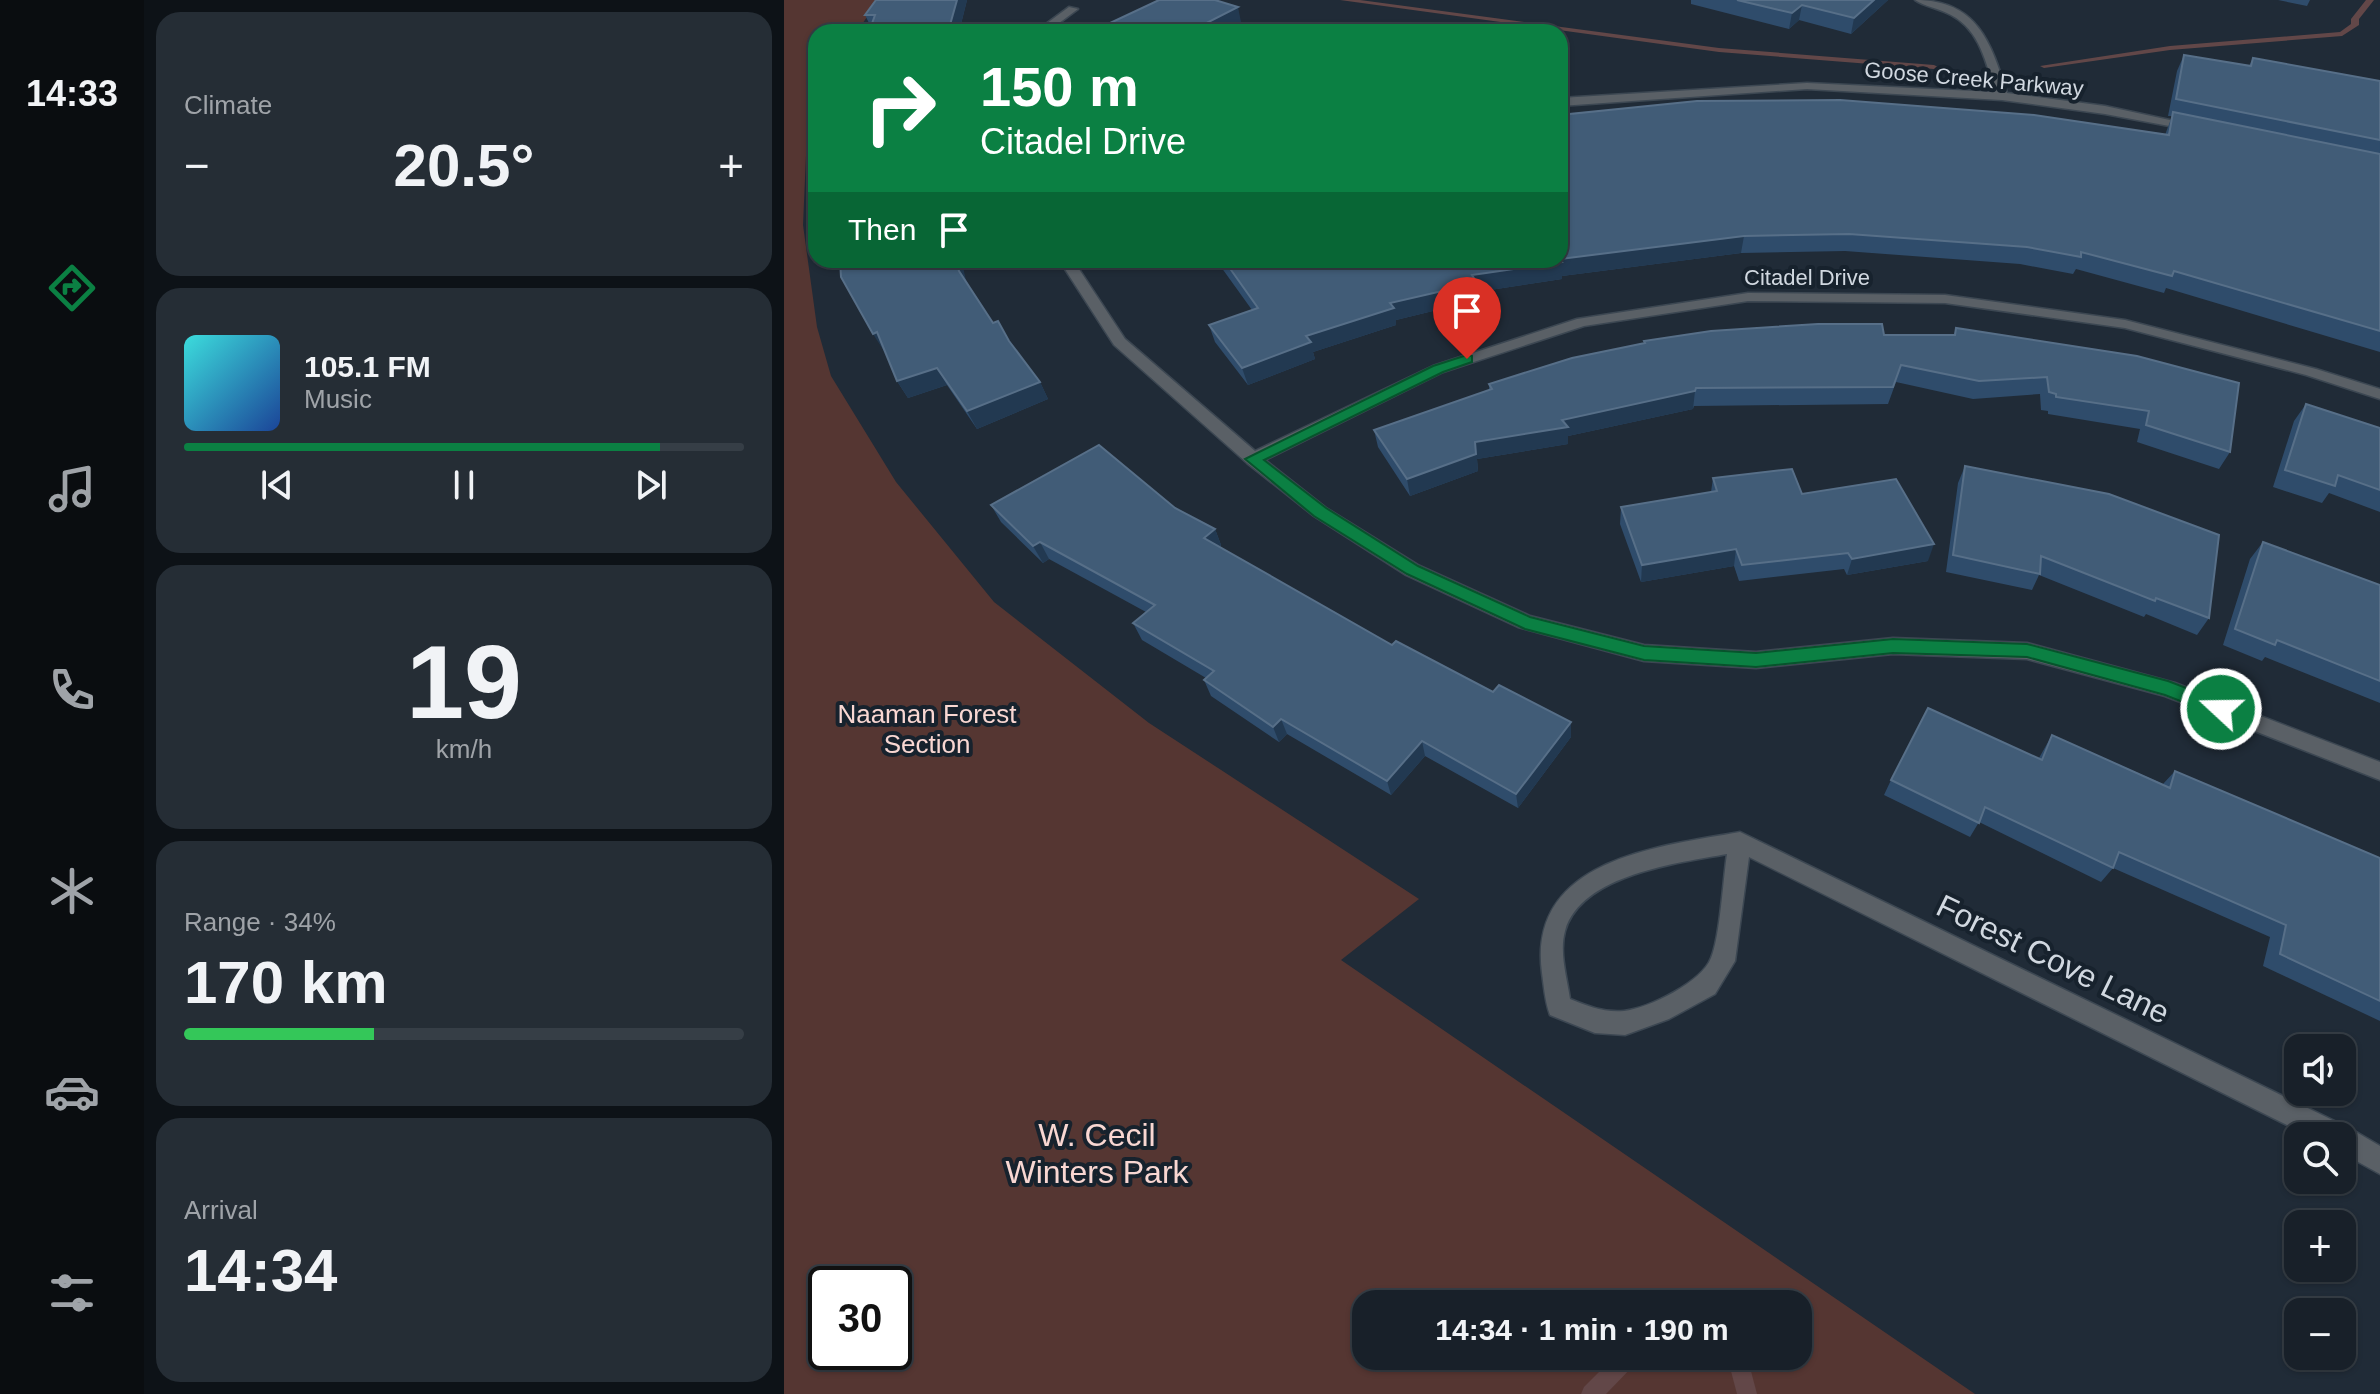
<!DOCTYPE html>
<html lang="en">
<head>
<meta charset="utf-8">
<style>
  body { margin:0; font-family:Helvetica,sans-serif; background:#252d35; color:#f1f3f6; height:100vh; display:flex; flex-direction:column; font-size:30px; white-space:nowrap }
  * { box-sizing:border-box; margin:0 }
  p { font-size:26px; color:#9fa3a8 }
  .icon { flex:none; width:44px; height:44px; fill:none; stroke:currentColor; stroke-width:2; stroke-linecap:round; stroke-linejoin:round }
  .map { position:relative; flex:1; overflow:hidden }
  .side { display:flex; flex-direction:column; gap:12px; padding:12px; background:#0d1217; width:640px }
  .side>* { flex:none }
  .top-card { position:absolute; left:24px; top:24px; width:760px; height:244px; border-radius:24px; box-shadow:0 2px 6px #0004,0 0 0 2px #363e46; background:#0b8043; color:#fff; overflow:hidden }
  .controls { position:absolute; left:1500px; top:1034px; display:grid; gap:16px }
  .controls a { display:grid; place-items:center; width:72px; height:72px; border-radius:16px; background:#182029; box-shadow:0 2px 6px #0004,0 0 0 2px #363e46; font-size:40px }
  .speed { position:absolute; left:24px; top:1266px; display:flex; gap:16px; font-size:40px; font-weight:700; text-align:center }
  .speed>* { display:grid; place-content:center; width:104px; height:104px; border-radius:50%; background:#182029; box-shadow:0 2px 6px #0004,0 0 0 2px #363e46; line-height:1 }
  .speed .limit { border:4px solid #111; border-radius:12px; background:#fff; color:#111 }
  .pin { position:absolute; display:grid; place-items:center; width:68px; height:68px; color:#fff; margin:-82px -34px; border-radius:50% 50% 50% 0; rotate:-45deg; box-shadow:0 0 8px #0007 }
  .pin .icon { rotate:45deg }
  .me { position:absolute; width:88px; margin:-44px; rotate:291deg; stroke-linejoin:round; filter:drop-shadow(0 0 6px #0008) }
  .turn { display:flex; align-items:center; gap:28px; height:168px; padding:0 40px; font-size:36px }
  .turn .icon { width:104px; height:104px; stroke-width:2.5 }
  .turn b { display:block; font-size:56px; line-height:68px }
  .then { display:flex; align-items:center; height:76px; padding:0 40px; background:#0003; gap:16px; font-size:30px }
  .big { font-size:60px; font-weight:700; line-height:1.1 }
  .side .widget { flex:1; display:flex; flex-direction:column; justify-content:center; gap:12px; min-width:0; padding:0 28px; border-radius:24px; background:#252d35 }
  .side .dial { align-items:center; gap:0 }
  .dial b { font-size:104px; line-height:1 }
  .song { display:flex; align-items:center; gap:24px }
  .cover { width:96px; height:96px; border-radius:12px; background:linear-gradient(135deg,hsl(180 70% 55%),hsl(220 70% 35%)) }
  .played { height:8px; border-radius:4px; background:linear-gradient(90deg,#0b8043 85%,#363e46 85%) }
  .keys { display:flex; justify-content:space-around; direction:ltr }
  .heat { display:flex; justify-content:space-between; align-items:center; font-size:44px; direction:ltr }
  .charge { height:12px; border-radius:6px; background:linear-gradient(90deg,#34c759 34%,#363e46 0) }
  .trip { position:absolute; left:568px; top:1290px; width:460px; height:80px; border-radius:24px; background:#182029; box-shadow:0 2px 6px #0004,0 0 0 2px #363e46; font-weight:700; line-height:80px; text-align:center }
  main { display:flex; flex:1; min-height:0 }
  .dock { display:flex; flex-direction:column; width:144px; justify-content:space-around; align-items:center; background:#0a0d10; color:#9fa3a8 }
  .dock .icon { width:56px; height:56px }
  .dock .on { color:#0b8043 }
  .dock b { font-size:36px; color:#f1f3f6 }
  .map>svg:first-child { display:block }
  .green { fill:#553632; fill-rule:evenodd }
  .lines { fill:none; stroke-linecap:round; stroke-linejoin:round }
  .stream { fill:#624748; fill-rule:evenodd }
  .street-casing { stroke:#3c4752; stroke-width:3 }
  .street { fill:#5a6066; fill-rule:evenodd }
  .wall { fill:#2f4c6b }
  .shaded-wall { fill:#223951 }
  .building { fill:#415c77; stroke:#576f88; stroke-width:2 }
  .route { fill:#0b8043; stroke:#07532c; stroke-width:2 }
  .labels { text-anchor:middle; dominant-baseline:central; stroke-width:8; stroke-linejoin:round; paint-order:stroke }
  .far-street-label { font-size:22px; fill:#d1d8e0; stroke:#17222d }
  .park-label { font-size:26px; fill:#f9d7d2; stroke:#17222d }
  .near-street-label { font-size:32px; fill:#d1d8e0; stroke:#17222d }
  .near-park-label { font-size:32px; fill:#f9d7d2; stroke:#17222d }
</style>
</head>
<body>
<main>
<nav class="dock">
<b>14:33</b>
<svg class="icon on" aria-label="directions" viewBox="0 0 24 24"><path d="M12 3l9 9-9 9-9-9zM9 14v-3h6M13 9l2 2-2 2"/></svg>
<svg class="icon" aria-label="music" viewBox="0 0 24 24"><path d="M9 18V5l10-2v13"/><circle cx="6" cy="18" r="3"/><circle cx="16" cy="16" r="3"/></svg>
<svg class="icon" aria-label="phone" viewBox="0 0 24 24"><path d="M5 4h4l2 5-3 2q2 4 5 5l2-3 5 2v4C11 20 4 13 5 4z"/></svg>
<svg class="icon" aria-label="climate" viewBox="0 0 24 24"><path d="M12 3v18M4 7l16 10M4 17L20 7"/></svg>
<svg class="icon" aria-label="car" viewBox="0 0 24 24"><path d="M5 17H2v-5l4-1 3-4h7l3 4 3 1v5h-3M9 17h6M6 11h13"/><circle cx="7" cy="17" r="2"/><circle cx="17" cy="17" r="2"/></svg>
<svg class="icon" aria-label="filters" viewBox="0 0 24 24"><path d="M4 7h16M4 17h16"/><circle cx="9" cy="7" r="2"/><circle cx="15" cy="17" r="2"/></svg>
</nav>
<section class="side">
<div class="widget"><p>Climate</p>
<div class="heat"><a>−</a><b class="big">20.5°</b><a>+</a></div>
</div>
<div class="widget">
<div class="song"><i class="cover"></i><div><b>105.1 FM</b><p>Music</p></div></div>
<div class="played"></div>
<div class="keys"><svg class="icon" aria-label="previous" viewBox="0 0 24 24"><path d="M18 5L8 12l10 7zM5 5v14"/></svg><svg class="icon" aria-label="pause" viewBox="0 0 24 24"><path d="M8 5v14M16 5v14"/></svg><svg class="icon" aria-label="next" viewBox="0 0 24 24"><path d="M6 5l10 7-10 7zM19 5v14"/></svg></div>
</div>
<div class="widget dial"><b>19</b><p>km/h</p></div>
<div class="widget"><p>Range · 34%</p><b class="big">170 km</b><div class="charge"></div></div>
<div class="widget"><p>Arrival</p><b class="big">14:34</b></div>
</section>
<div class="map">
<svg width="1596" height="1394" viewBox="0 0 1596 1394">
  <rect width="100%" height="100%" fill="#202b37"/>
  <path class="green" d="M0 0H94L73 32H32V114L23 133 19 225 33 327 47 376 112 482 210 602 365 723 635 899 557 960 1191 1394H0ZM42 1284H110V1352H42ZM582 1304H1014V1356H582Z"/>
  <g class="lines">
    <g class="stream">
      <polygon points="556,0 576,0 935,48 1150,65 1154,67 1150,69 935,52"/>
      <polygon points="1582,0 1590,0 1575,19 1575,25 1558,36 1386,50 1260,68 1256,66 1386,46 1556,32 1567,24 1567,19"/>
      <polygon points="831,1356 855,1356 852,1363 822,1394 797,1394 800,1387"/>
      <polygon points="943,1356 963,1356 973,1394 953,1394"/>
    </g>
    <g class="street-casing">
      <g id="street">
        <path d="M1131 0C1193 0 1207 42 1223 93L1321 106 1418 127 1412 131 1321 114 1218 100 1023 89 776 106V98L1023 83 1211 92C1202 63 1196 30 1167 15 1155 8 1141 7 1131 0Z"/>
        <polygon points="285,7 294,9 263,32 251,32"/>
        <polygon points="275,260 289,260 341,339 471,451 649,366 793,319 964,293 1161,295 1341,320 1532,369 1596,389 1596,399 1522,375 1341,328 1161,303 964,301 800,326 659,372 481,460 542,508 634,565 746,616 860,645 972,652 1109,638 1243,643 1391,683 1596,762 1596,780 1381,696 1243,659 1109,654 972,668 860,661 734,627 622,575 530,516 463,463 330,345"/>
        <path d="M956 832 1567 1129 1596 1146V1174L1558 1153V1136H1525L965 857 951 961 931 994 885 1019 841 1035 811 1033 766 1015C761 1002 760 987 758 973 743 859 873 847 956 832ZM943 854C939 880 936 937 927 958 918 982 865 1008 840 1011 821 1013 803 1006 786 999 783 978 775 952 781 931 797 874 895 863 943 854Z"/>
      </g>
    </g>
    <use href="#street" class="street"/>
  </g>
  <g class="wall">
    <polygon points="183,0 175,32 85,32 87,27 81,15"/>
    <polygon points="907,0 1104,0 1067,34 1015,20 1005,29 907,4"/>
    <polygon points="1494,0 1526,0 1523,6"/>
    <polygon points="1400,55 1465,66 1469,58 1596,81 1596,352 1382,288 1380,293 1292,269 1289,274 1236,264 1061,251 957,253 778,276 778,279 693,292 694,300 612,320 612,325 529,352 531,359 464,385 431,342 425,325 468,310 432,260 776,260 1381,135 1388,116 1384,116 1393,71"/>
    <polygon points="56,260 177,260 182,283 209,323 256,382 264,399 193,429 163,385 124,398 113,381 101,350"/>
    <polygon points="1172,328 1353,356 1446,452 1435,469 1353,442 1356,429 1264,414 1264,411 1257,410 1256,394 1189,399 1112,382 1104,404 910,406 909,409 784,436 784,444 693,459 694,471 626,496 594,447 590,430 705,390 705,384 860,343 860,341 1100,335 1170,335"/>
    <polygon points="1522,404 1596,428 1596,512 1545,493 1538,503 1489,487 1510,421"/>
    <polygon points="1181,466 1425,618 1413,635 1362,614 1360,617 1255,575 1248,590 1162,572 1174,483"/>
    <polygon points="929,478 1018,494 1144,561 1063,575 1060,569 955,581 950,566 857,582 836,524 837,507 927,492"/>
    <polygon points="207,505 391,508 431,529 437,545 436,547 608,645 787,737 734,808 641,756 607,795 503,734 495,742 427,696 420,680 422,678 358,640 349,623 362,612 265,559 259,563 217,522"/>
    <polygon points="1479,542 1596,585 1596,703 1481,657 1478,661 1439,645 1466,559"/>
    <polygon points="1268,735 1379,784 1391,771 1596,858 1596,1021 1479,966 1486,937 1329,868 1317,882 1195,822 1186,837 1100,795 1107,780 1255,758"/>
  </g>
  <g class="shaded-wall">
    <polygon points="173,0 183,0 175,32 164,32"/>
    <polygon points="1090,0 1104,0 1067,34 1070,18"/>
    <polygon points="1018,5 1015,20 1005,29 1008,13"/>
    <polygon points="454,7 457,22 439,32 405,32"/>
    <polygon points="960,236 957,253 778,276 778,279 693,292 694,300 612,320 612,325 529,352 531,359 464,385 458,368 522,336 606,303 688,275 776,259"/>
    <polygon points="172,260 177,260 184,288 175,271"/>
    <polygon points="346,260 376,260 349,267"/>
    <polygon points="93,332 104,349 100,351 89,334"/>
    <polygon points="153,368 163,385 124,398 113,381"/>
    <polygon points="256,382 264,399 193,429 183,411"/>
    <polygon points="911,391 909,409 784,436 784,444 693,459 694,471 626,496 623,479 691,442 778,420"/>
    <polygon points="431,529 437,545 427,554 420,538"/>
    <polygon points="256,542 265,559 259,563 249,546"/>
    <polygon points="1150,544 1144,561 1063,575 1068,559"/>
    <polygon points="952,549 950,566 857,582 858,565"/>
    <polygon points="497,719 503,734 495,742 489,727"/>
    <polygon points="787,722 787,737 734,808 732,794"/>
    <polygon points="638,741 641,756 607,795 603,781"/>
  </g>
  <g class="building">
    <polygon points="92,0 173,0 164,32 85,32 91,15 81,15"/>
    <polygon points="375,0 431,0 454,7 405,32 307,32"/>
    <polygon points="953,0 1090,0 1070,18 1018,5 1008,13"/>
    <polygon points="1400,55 1467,66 1469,58 1596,81 1596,140 1392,99"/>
    <polygon points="1056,100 1250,115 1385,135 1389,112 1596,154 1596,331 1390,271 1388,276 1297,252 1297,257 1243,247 1065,234 960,236 776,259 778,262 688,275 693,283 606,303 610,308 522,336 527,342 458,368 425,325 474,308 440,260 776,260 776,115 913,101"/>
    <polygon points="56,260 172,260 175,271 209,323 214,321 225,341 256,382 183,411 153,368 113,381 93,332 89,334 57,277"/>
    <polygon points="1034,324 1098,324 1100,335 1171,335 1172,328 1353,356 1455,383 1446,452 1362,425 1365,411 1272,397 1272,394 1265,392 1263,377 1195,381 1117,365 1109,387 912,388 911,391 778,420 784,427 691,442 692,454 623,479 590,430 708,389 705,384 788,358 861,343 860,341 927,331"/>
    <polygon points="1522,404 1596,428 1596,490 1554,475 1551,486 1501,470"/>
    <polygon points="315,445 391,508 431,529 420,538 608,645 612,641 709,692 715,685 787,722 732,794 638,741 603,781 497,719 489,727 420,680 430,671 349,623 371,605 256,542 249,546 207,505"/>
    <polygon points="1181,466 1325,494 1435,535 1425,618 1372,598 1371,601 1257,556 1256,574 1169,555"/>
    <polygon points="1008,469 1018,494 1112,479 1150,544 1068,559 1064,553 958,565 952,549 858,565 837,507 933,491 929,478"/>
    <polygon points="1479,542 1596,585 1596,681 1493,640 1491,645 1451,629"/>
    <polygon points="1144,708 1258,760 1268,735 1386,788 1391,771 1596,858 1596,1001 1496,954 1502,925 1335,852 1329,868 1201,807 1195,823 1107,780"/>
  </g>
  <polygon class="route" points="683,355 688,356 688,362 659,372 480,460 542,508 634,566 746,617 860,646 972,653 1109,639 1243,644 1384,681 1444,704 1447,709 1444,714 1437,717 1381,695 1243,657 1109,653 972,667 860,660 741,629 623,574 530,516 461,459 649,366"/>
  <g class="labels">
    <g class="far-street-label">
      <text transform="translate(1190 79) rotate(5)">Goose Creek Parkway</text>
      <text x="1023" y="277">Citadel Drive</text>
    </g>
    <g class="park-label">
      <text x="143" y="714">Naaman Forest<tspan x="143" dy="30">Section</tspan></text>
    </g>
    <g class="near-street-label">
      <text transform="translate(1269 959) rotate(26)">Forest Cove Lane</text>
    </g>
    <g class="near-park-label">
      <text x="313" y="1135">W. Cecil<tspan x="313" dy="37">Winters Park</tspan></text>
    </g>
  </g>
</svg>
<div class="controls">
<a><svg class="icon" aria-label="sound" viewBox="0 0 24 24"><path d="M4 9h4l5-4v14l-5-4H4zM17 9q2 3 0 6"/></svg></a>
<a><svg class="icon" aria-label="search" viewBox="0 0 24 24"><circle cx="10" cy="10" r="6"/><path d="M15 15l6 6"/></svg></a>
<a>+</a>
<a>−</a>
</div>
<div class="speed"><div class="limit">30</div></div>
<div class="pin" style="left:683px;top:359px;background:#d93025"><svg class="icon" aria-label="arrive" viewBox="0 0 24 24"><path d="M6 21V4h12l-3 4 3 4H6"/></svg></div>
<svg class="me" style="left:1437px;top:709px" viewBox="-20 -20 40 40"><circle r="17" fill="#0b8043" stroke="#fff" stroke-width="3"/><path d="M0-11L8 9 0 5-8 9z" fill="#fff"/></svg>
<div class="trip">14:34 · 1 min · 190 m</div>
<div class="top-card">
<div class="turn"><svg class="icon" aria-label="right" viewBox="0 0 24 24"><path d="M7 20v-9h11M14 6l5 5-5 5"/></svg><div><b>150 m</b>Citadel Drive</div></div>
<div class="then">Then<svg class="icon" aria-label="arrive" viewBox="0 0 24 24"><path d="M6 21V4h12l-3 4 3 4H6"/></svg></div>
</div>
</div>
</main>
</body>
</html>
